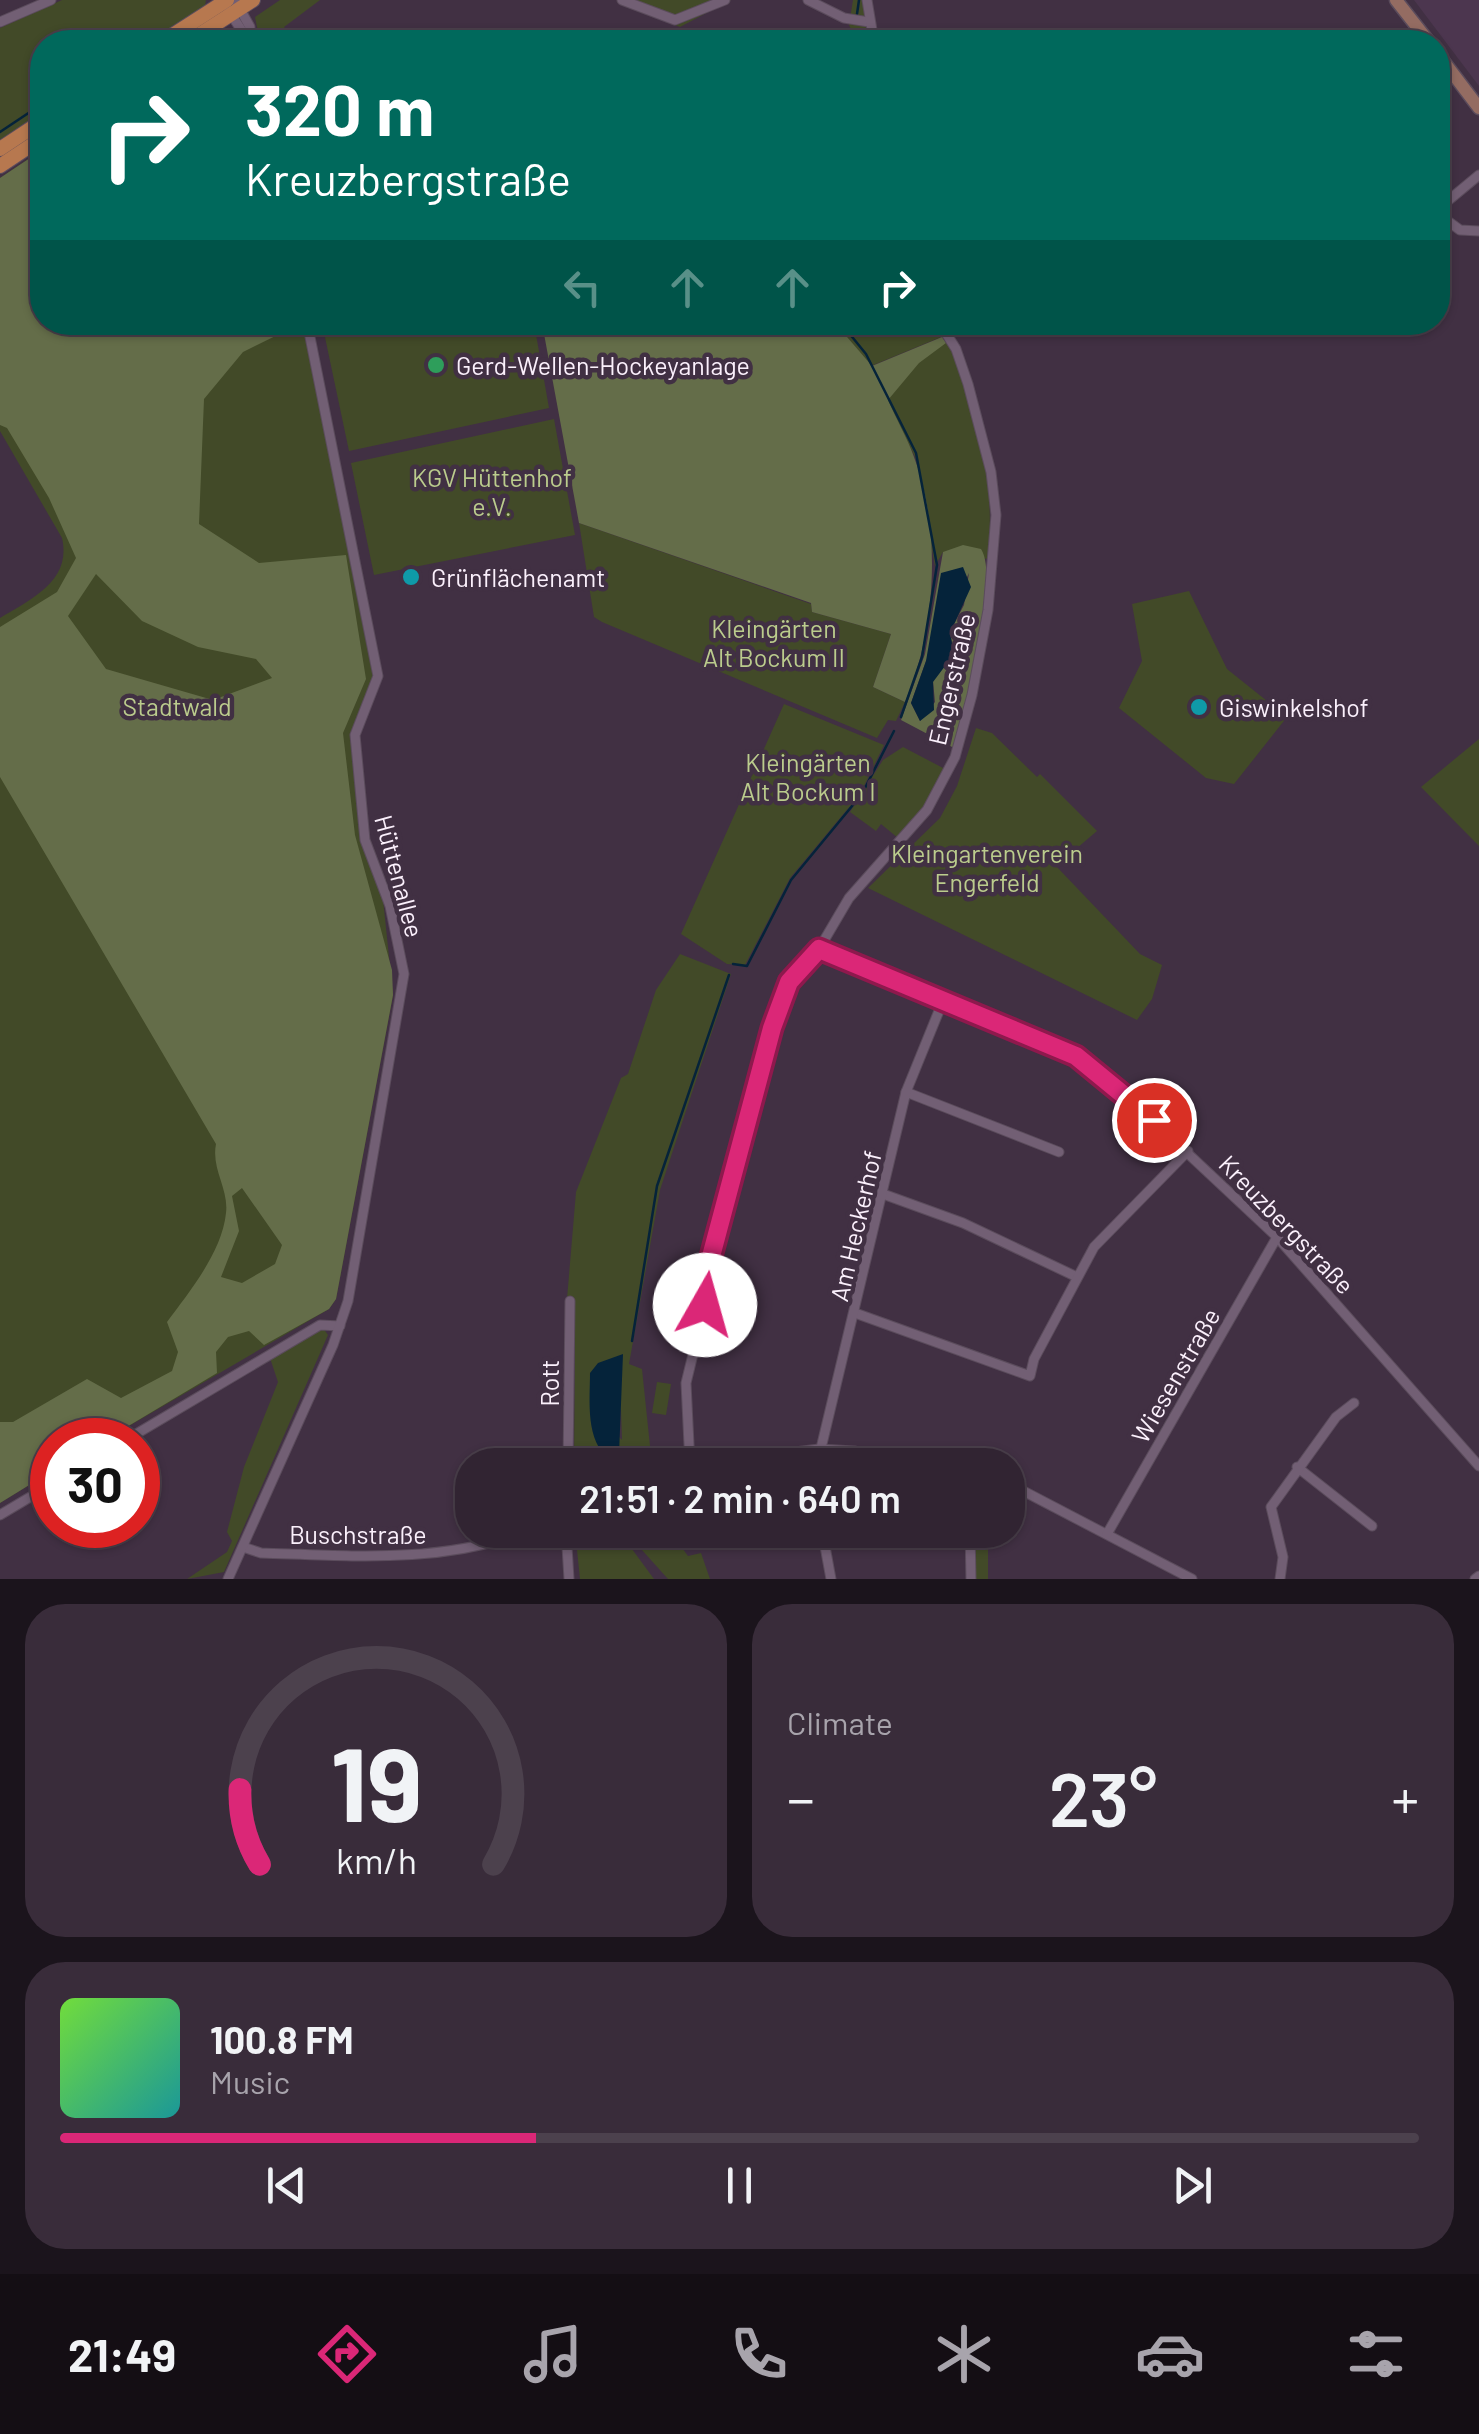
<!DOCTYPE html>
<html lang="en">
<head>
<meta charset="utf-8">
<style>
  body { margin:0; font-family:Barlow,sans-serif; background:#392c3a; color:#f1f3f6; height:100vh; display:flex; flex-direction:column; font-size:38px; white-space:nowrap }
  * { box-sizing:border-box; margin:0 }
  p { font-size:32px; color:#a8a4ac }
  .icon { flex:none; width:55px; height:55px; fill:none; stroke:currentColor; stroke-width:2; stroke-linecap:round; stroke-linejoin:round }
  .map { position:relative; height:1579px; overflow:hidden }
  .drawer { display:flex; flex-direction:column; gap:25px; padding:25px; background:#1b141c; flex:1 }
  .drawer>* { flex:none }
  .banner { position:absolute; left:30px; top:30px; width:1420px; height:305px; border-radius:40px; box-shadow:0 2px 8px #0004,0 0 0 2px #4c414d; background:#00695c; color:#fff; overflow:hidden }
  .speed { position:absolute; left:30px; top:1418px; display:flex; gap:20px; font-size:50px; font-weight:700; text-align:center }
  .speed>* { display:grid; place-content:center; width:130px; height:130px; border-radius:50%; background:#312432; box-shadow:0 2px 8px #0004,0 0 0 2px #4c414d; line-height:1 }
  .speed .limit { border:15px solid #d22; background:#fff; color:#111 }
  .pin { position:absolute; display:grid; place-items:center; width:85px; height:85px; color:#fff; margin:-42px; border:5px solid #fff; border-radius:50%; box-shadow:0 2px 10px #0007 }
  .me { position:absolute; width:110px; margin:-55px; rotate:7deg; stroke-linejoin:round; filter:drop-shadow(0 0 8px #0008) }
  .turn { display:flex; align-items:center; gap:35px; height:210px; padding:0 50px; font-size:45px }
  .turn .icon { width:130px; height:130px; stroke-width:2.5 }
  .turn b { display:block; font-size:70px; line-height:85px }
  .lanes { display:flex; align-items:center; height:95px; padding:0 50px; background:#0003; justify-content:center; gap:50px; direction:ltr }
  .lanes .off { opacity:.35 }
  .big { font-size:75px; font-weight:600; line-height:1.1 }
  .drawer .card { flex:1; display:flex; flex-direction:column; justify-content:center; gap:15px; min-width:0; padding:0 35px; border-radius:40px; background:#392c3a }
  .drawer .dial { align-items:center; gap:0 }
  .dial svg { height:260px; overflow:visible; fill:none; stroke:#4c414d; stroke-width:7; stroke-linecap:round; text-anchor:middle }
  .dial text { fill:#f1f3f6; stroke:none }
  .song { display:flex; align-items:center; gap:30px }
  .cover { width:120px; height:120px; border-radius:15px; background:linear-gradient(135deg,hsl(100 70% 55%),hsl(180 70% 35%)) }
  .played { height:10px; border-radius:5px; background:linear-gradient(90deg,#db2777 35%,#4c414d 35%) }
  .keys { display:flex; justify-content:space-around; direction:ltr }
  .heat { display:flex; justify-content:space-between; align-items:center; font-size:55px; direction:ltr }
  .drawer .tiles { flex:1; display:grid; gap:25px; grid-template-columns:1fr 1fr }
  .card:last-child { grid-column:span 2 }
  .trip { position:absolute; left:455px; top:1448px; width:570px; height:100px; border-radius:40px; background:#312432; box-shadow:0 2px 8px #0004,0 0 0 2px #4c414d; font-weight:600; line-height:100px; text-align:center }
  .dock { display:flex; height:160px; justify-content:space-around; align-items:center; background:#140e14; color:#a8a4ac }
  .dock .icon { width:70px; height:70px }
  .dock .current { color:#db2777 }
  .dock b { font-size:45px; color:#f1f3f6 }
  .map>svg:first-child { display:block }
  .built { fill:#4c364f }
  .green { fill:#424a28; fill-rule:evenodd }
  .forest { fill:#646d49; fill-rule:evenodd }
  .water { fill:#05233a }
  .lines { fill:none; stroke-linecap:round; stroke-linejoin:round }
  .stream { stroke:#05233a; stroke-width:2.5 }
  .street-casing { stroke:#5b4c5c; stroke-width:11 }
  .secondary-casing { stroke:#5b4c5c; stroke-width:15 }
  .primary-casing { stroke:#5b4c5c; stroke-width:16 }
  .street { stroke:#725f74; stroke-width:9 }
  .secondary { stroke:#946c62; stroke-width:12 }
  .primary { stroke:#b7784f; stroke-width:14 }
  .route-casing { stroke:#8e194d; stroke-width:25 }
  .route { stroke:#db2777; stroke-width:18 }
  .leisure-dot { fill:#2e9e5b; stroke:#413043; stroke-width:4 }
  .culture-dot { fill:#0f9aa8; stroke:#413043; stroke-width:4 }
  .labels { text-anchor:middle; dominant-baseline:central; stroke-width:9; stroke-linejoin:round; paint-order:stroke }
  .poi-label { font-size:25px; fill:#fbf0fc; stroke:#413043; text-anchor:start }
  .park-label { font-size:25px; fill:#bbcc8d; stroke:#413043 }
  .street-label { font-size:25px; fill:#fbf0fc; stroke:#413043 }
</style>
</head>
<body>
<div class="map">
<svg width="1479" height="1579" viewBox="0 0 1479 1579">
  <rect width="100%" height="100%" fill="#413043"/>
  <polygon class="built" points="1414,0 1479,0 1479,86"/>
  <g class="green">
    <polygon points="62,0 206,0 205,6 148,42 42,42 42,112 0,140 0,28"/>
    <polygon points="280,0 320,0 284,27 291,35 312,33 368,42 260,42 255,17"/>
    <polygon points="633,0 731,0 680,27 652,16 654,10"/>
    <polygon points="853,0 872,0 876,28 865,32 868,42 857,42 849,25"/>
    <path d="M42 150V322L302 323 376 682 351 732 362 845 383 899 393 995 336 1299 329 1309 105 1440H52V1471L0 1503V618C31 599 72 581 62 538L0 431V178Z"/>
    <polygon points="322,323 534,323 549,408 349,451"/>
    <path d="M835 323H936C978 392 996 479 988 559L943 552 935 566 916 459 887 400 918 363 946 342 941 337 871 366Z"/>
    <polygon points="554,419 575,535 374,575 351,463"/>
    <polygon points="579,523 811,604 812,612 891,634 873,687 905,702 896,721 888,720 877,738 602,622 594,617"/>
    <polygon points="1189,591 1227,669 1287,717 1234,784 1206,778 1119,708 1142,661 1132,604"/>
    <polygon points="784,704 884,745 860,794 790,878 745,965 727,964 681,934"/>
    <polygon points="976,728 992,733 1037,777 1040,774 1097,831 1056,866 1140,954 1162,965 1152,999 1137,1020 868,888 940,818 957,786"/>
    <polygon points="1479,739 1479,846 1421,787"/>
    <polygon points="903,747 945,769 924,808 898,838 881,824 876,831 850,812 883,760"/>
    <path d="M680 954 731 974 660 1190 629 1364 642 1369 652 1465H574L575 1341 567 1299 576 1192 621 1078 628 1074 656 990ZM590 1406 621 1410 622 1440Z"/>
    <polygon points="323,1328 328,1335 224,1572 187,1579 227,1552 232,1541 227,1532 244,1467 278,1382 270,1358"/>
    <polygon points="657,1382 671,1384 666,1415 652,1413"/>
    <polygon points="575,1530 618,1530 654,1579 580,1579"/>
    <polygon points="624,1530 669,1530 688,1556 701,1553 710,1579 668,1579"/>
    <rect x="972" y="1530" width="16" height="49"/>
  </g>
  <g class="forest">
    <path d="M42 150V322L302 323 243 352 204 399 199 524 259 563 346 555 366 679 343 733 355 835 392 970 393 995 336 1299 329 1309 264 1345 249 1331 228 1337 216 1352 217 1373 105 1440H52V1471L0 1503V1422H13L87 1379 121 1398 172 1371 178 1352 167 1322C190 1291 222 1252 226 1213 229 1189 211 1169 216 1144L0 777V627L57 592 76 558 49 498 7 428 0 425V178ZM96 574 142 621 198 647 256 659 272 678 213 700 106 669 68 616ZM242 1188 282 1245 275 1264 242 1283 221 1277 239 1231 232 1196Z"/>
    <path d="M542 323H835L872 366 942 337 946 343 919 363 888 400C896 419 907 437 914 457 942 530 936 631 905 702L873 687 891 634 812 612 811 603 579 523Z"/>
    <path d="M963 545 981 549C1000 577 965 712 954 748L901 720 925 654 943 552ZM969 573 964 605 950 632 954 654 933 681 935 702 920 721 911 703 926 661Z"/>
  </g>
  <g class="water">
    <polygon points="963,567 971,587 950,633 954,654 933,682 934,710 920,721 911,703 926,661 941,573"/>
    <path d="M623 1354 619 1454 610 1460C585 1441 590 1401 590 1373L598 1363Z"/>
  </g>
  <g class="lines">
    <g class="stream">
      <polyline points="857,14 859,0"/>
      <polyline points="858,34 860,42"/>
      <polyline points="283,42 324,42"/>
      <polyline points="0,132 42,104"/>
      <polyline points="840,322 866,354 916,453 937,565 922,657 901,717"/>
      <polyline points="733,964 747,966 791,880 862,794 894,731"/>
      <polyline points="632,1341 657,1186 729,975"/>
    </g>
    <g class="street-casing">
      <g id="street">
        <polyline points="235,0 250,27 250,42"/>
        <polyline points="622,0 675,20 725,0"/>
        <polyline points="808,0 844,18 869,22"/>
        <polyline points="867,0 874,42"/>
        <polyline points="229,11 249,42"/>
        <polyline points="0,22 51,0"/>
        <polyline points="1438,209 1479,175"/>
        <polyline points="1438,214 1460,230 1479,231"/>
        <polyline points="819,949 1077,1056 1104,1075 1277,1237 1479,1466"/>
        <polyline points="906,1092 1059,1152"/>
        <polyline points="883,1194 963,1223 1077,1277"/>
        <polyline points="855,1313 1030,1376 1034,1359 1094,1247 1188,1151"/>
        <polyline points="126,1440 320,1325 340,1326"/>
        <polyline points="568,1465 570,1301"/>
        <polyline points="690,1465 686,1383 705,1305 709,1264 772,1028 789,982 819,949 849,898 927,810 955,757 972,695 988,610 996,515 991,472 968,384 956,349 939,322"/>
        <polyline points="690,1465 819,1449 854,1451 927,1465"/>
        <polyline points="817,1465 906,1092 943,1001"/>
        <polyline points="1297,1467 1372,1526"/>
        <polyline points="1008,1483 1192,1579"/>
        <polyline points="0,1515 52,1484"/>
        <polyline points="566,1530 569,1579"/>
        <polyline points="822,1530 831,1579"/>
        <polyline points="970,1530 971,1579"/>
        <polyline points="1107,1534 1277,1237"/>
        <path d="M243 1547 261 1553C353 1556 444 1564 530 1530"/>
        <polyline points="228,1579 333,1345 348,1301 404,974 390,906 365,840 355,735 378,676 307,322"/>
        <polyline points="1280,1579 1283,1557 1271,1507 1336,1417 1354,1403"/>
        <polyline points="1475,1579 1479,1576"/>
      </g>
    </g>
    <g class="secondary-casing">
      <g id="secondary">
        <polyline points="1396,0 1429,42"/>
        <polyline points="1438,54 1479,108"/>
      </g>
    </g>
    <g class="primary-casing">
      <g id="primary">
        <polyline points="162,42 227,0"/>
        <polyline points="188,42 253,0"/>
        <polyline points="0,149 42,121"/>
        <polyline points="0,166 42,138"/>
      </g>
    </g>
    <use href="#street" class="street"/>
    <use href="#secondary" class="secondary"/>
    <use href="#primary" class="primary"/>
  </g>
  <g class="lines">
    <g class="route-casing">
      <polyline id="route" points="705,1305 709,1264 772,1028 789,982 819,949 1076,1056 1154,1120"/>
    </g>
    <use href="#route" class="route"/>
  </g>
  <circle class="leisure-dot" cx="436" cy="365" r="10"/>
  <g class="culture-dot">
    <circle cx="411" cy="577" r="10"/>
    <circle cx="1199" cy="707" r="10"/>
  </g>
  <g class="labels">
    <g class="poi-label">
      <text x="456" y="365">Gerd-Wellen-Hockeyanlage</text>
      <text x="431" y="577">Grünflächenamt</text>
      <text x="1219" y="707">Giswinkelshof</text>
    </g>
    <g class="park-label">
      <text x="492" y="477">KGV Hüttenhof<tspan x="492" dy="29">e.V.</tspan></text>
      <text x="774" y="628">Kleingärten<tspan x="774" dy="29">Alt Bockum II</tspan></text>
      <text x="177" y="706">Stadtwald</text>
      <text x="808" y="762">Kleingärten<tspan x="808" dy="29">Alt Bockum I</tspan></text>
      <text x="987" y="853">Kleingartenverein<tspan x="987" dy="29">Engerfeld</tspan></text>
    </g>
    <g class="street-label">
      <text transform="translate(951 679) rotate(-77)">Engerstraße</text>
      <text transform="translate(400 876) rotate(75)">Hüttenallee</text>
      <text transform="translate(1287 1224) rotate(46)">Kreuzbergstraße</text>
      <text transform="translate(855 1226) rotate(-77)">Am Heckerhof</text>
      <text transform="translate(1175 1375) rotate(-60)">Wiesenstraße</text>
      <text transform="translate(549 1383) rotate(-90)">Rott</text>
      <text x="358" y="1534">Buschstraße</text>
    </g>
  </g>
</svg>
<div class="speed"><div class="limit">30</div></div>
<div class="pin" style="left:1154px;top:1120px;background:#d93025"><svg class="icon" aria-label="arrive" viewBox="0 0 24 24"><path d="M6 21V4h12l-3 4 3 4H6"/></svg></div>
<svg class="me" style="left:705px;top:1305px" viewBox="-20 -20 40 40"><circle r="19" fill="#fff"/><path d="M0-13L10 11 0 6-10 11z" fill="#db2777"/></svg>
<div class="trip">21:51 · 2 min · 640 m</div>
<div class="banner">
<div class="turn"><svg class="icon" aria-label="right" viewBox="0 0 24 24"><path d="M7 20v-9h11M14 6l5 5-5 5"/></svg><div><b>320 m</b>Kreuzbergstraße</div></div>
<div class="lanes"><svg class="icon off" aria-label="left" viewBox="0 0 24 24"><path d="M17 20v-9H6M10 6l-5 5 5 5"/></svg><svg class="icon off" aria-label="ahead" viewBox="0 0 24 24"><path d="M12 20V5M6 11l6-6 6 6"/></svg><svg class="icon off" aria-label="ahead" viewBox="0 0 24 24"><path d="M12 20V5M6 11l6-6 6 6"/></svg><svg class="icon" aria-label="right" viewBox="0 0 24 24"><path d="M7 20v-9h11M14 6l5 5-5 5"/></svg></div>
</div>
</div>
<section class="drawer">
<div class="tiles">
<div class="card dial"><svg viewBox="0 0 100 80">
<path d="M14 69A42 42 0 1 1 86 69"/>
<path d="M14 69A42 42 0 0 1 8 46" stroke="#db2777"/>
<text x="50" y="56" font-size="32" font-weight="700">19</text>
<text x="50" y="72" font-size="11">km/h</text>
</svg></div>
<div class="card"><p>Climate</p>
<div class="heat"><a>−</a><b class="big">23°</b><a>+</a></div>
</div>
<div class="card">
<div class="song"><i class="cover"></i><div><b>100.8 FM</b><p>Music</p></div></div>
<div class="played"></div>
<div class="keys"><svg class="icon" aria-label="previous" viewBox="0 0 24 24"><path d="M18 5L8 12l10 7zM5 5v14"/></svg><svg class="icon" aria-label="pause" viewBox="0 0 24 24"><path d="M8 5v14M16 5v14"/></svg><svg class="icon" aria-label="next" viewBox="0 0 24 24"><path d="M6 5l10 7-10 7zM19 5v14"/></svg></div>
</div>
</div>
</section>
<nav class="dock">
<b>21:49</b>
<svg class="icon current" aria-label="directions" viewBox="0 0 24 24"><path d="M12 3l9 9-9 9-9-9zM9 14v-3h6M13 9l2 2-2 2"/></svg>
<svg class="icon" aria-label="music" viewBox="0 0 24 24"><path d="M9 18V5l10-2v13"/><circle cx="6" cy="18" r="3"/><circle cx="16" cy="16" r="3"/></svg>
<svg class="icon" aria-label="phone" viewBox="0 0 24 24"><path d="M5 4h4l2 5-3 2q2 4 5 5l2-3 5 2v4C11 20 4 13 5 4z"/></svg>
<svg class="icon" aria-label="climate" viewBox="0 0 24 24"><path d="M12 3v18M4 7l16 10M4 17L20 7"/></svg>
<svg class="icon" aria-label="car" viewBox="0 0 24 24"><path d="M5 17H2v-5l4-1 3-4h7l3 4 3 1v5h-3M9 17h6M6 11h13"/><circle cx="7" cy="17" r="2"/><circle cx="17" cy="17" r="2"/></svg>
<svg class="icon" aria-label="filters" viewBox="0 0 24 24"><path d="M4 7h16M4 17h16"/><circle cx="9" cy="7" r="2"/><circle cx="15" cy="17" r="2"/></svg>
</nav>
</body>
</html>
